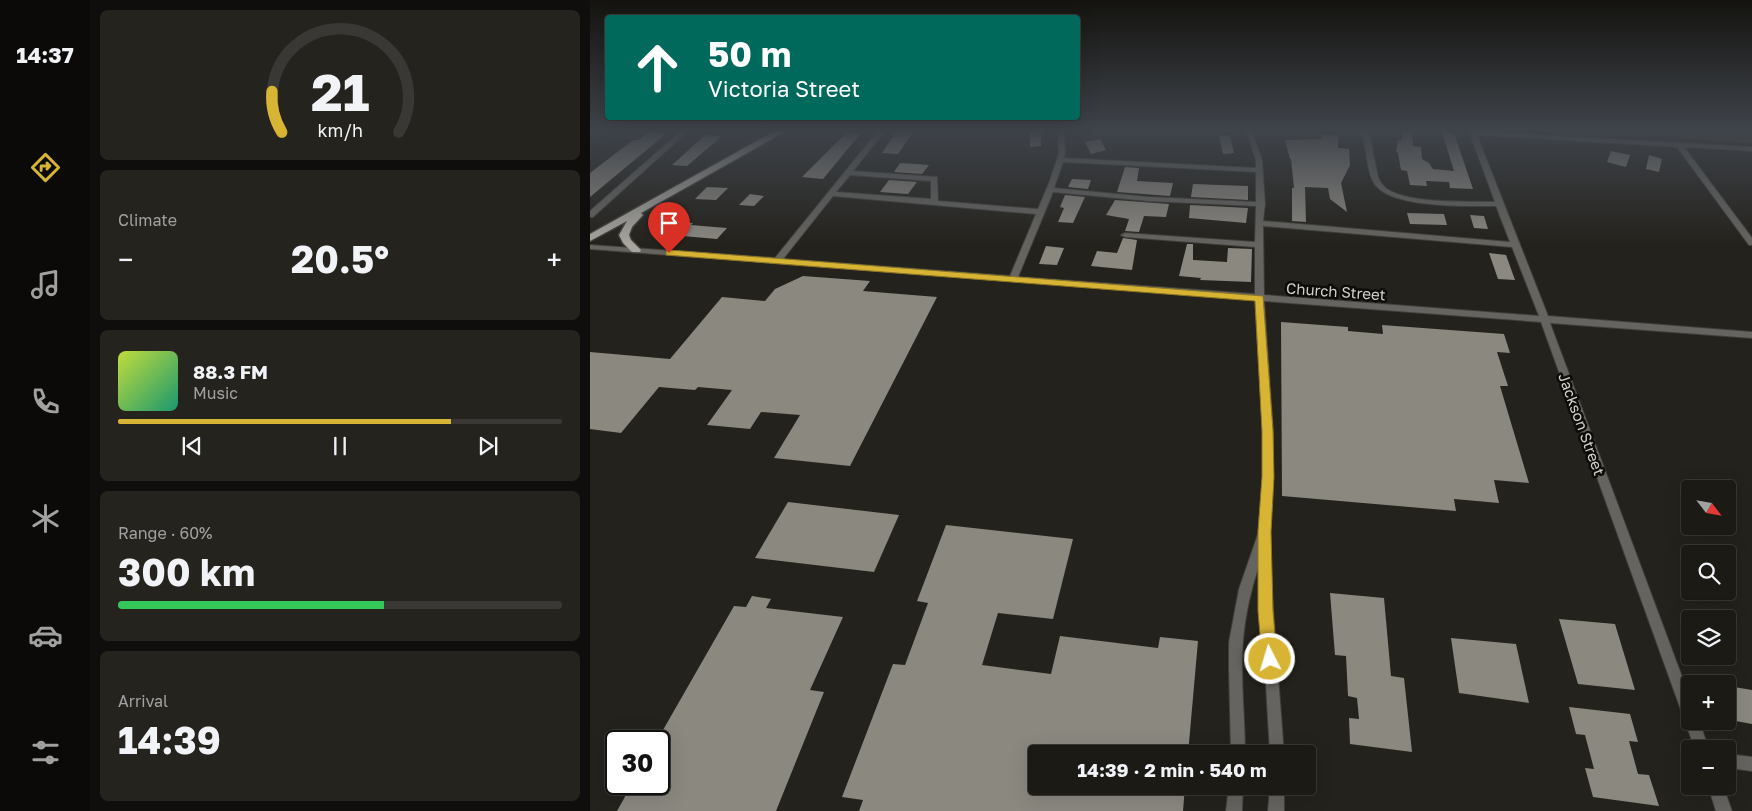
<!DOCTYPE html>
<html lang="en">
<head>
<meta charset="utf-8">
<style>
  body { margin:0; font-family:"Golos Text",sans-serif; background:#24231e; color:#f1f3f6; height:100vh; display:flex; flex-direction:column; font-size:19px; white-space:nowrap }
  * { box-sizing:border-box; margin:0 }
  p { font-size:16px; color:#a0a1a0 }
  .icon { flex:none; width:28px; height:28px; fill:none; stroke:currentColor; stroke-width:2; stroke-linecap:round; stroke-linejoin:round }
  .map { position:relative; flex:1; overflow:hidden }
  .details { display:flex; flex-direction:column; gap:10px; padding:10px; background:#0f0e0c; width:500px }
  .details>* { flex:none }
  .top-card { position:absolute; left:15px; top:15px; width:475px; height:105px; border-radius:5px; box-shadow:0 5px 20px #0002,0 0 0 1px #393834; background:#00695c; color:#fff; overflow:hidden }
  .needle { width:32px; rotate:121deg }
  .buttons { position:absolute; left:1091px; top:480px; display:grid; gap:10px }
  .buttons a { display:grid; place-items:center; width:55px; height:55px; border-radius:5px; background:#1b1a15; box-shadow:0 5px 20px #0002,0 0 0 1px #393834; font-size:25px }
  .speed { position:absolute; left:15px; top:730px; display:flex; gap:10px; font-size:25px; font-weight:700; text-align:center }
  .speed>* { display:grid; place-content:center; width:65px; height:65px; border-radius:50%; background:#1b1a15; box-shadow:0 5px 20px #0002,0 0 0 1px #393834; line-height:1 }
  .speed .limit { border:2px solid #111; border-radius:8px; background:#fff; color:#111 }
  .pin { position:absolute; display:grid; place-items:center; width:42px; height:42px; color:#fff; margin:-51px -21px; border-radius:50% 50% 50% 0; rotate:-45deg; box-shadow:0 0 5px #0007 }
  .pin .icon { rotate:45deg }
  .me { position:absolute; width:55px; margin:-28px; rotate:355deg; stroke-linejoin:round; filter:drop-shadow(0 0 4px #0008) }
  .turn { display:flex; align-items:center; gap:18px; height:105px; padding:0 20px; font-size:22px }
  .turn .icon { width:65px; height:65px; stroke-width:2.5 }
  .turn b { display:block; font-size:35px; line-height:42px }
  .big { font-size:38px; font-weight:700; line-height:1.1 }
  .details .widget { flex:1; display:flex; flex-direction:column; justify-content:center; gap:8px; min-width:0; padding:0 18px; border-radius:8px; background:#24231e }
  .details .dial { align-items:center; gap:0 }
  .dial svg { height:130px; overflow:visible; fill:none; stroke:#393834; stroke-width:7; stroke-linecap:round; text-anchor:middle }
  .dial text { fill:#f1f3f6; stroke:none }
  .song { display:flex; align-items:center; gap:15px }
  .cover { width:60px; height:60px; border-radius:8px; background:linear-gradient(135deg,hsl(70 70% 55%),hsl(160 70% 35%)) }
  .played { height:5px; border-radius:2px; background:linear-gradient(90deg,#d8b434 75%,#393834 75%) }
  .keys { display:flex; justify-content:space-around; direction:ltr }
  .heat { display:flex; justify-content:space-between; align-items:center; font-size:28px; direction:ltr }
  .charge { height:8px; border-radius:4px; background:linear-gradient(90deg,#34c759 60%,#393834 0) }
  .trip { position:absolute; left:438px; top:745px; width:288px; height:50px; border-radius:5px; background:#1b1a15; box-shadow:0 5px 20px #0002,0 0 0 1px #393834; font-weight:700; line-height:50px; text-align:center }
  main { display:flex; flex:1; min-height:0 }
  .dock { display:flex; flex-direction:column; width:90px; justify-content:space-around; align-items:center; background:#0b0a08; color:#a0a1a0 }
  .dock .icon { width:35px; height:35px }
  .dock .current { color:#d8b434 }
  .dock b { font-size:22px; color:#f1f3f6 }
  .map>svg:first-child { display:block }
  .green { fill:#4c4222 }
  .building { fill:#8b8880 }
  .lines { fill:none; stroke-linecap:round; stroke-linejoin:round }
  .minor-casing { stroke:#403e38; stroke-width:2 }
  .primary-casing { stroke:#403e38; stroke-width:3 }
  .minor { fill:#656460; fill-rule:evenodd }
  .primary { fill:#a7a59e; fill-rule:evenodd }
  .route { fill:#d8b434; stroke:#8c7522 }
  .labels { text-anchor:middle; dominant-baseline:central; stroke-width:5; stroke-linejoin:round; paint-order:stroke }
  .street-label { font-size:15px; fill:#d4d2ce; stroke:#0d0c09 }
</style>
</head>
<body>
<main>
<nav class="dock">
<b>14:37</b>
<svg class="icon current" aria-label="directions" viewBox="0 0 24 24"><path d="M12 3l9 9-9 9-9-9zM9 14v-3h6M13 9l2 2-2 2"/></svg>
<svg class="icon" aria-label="music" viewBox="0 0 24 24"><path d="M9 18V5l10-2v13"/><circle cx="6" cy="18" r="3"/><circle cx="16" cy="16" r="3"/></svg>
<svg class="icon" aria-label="phone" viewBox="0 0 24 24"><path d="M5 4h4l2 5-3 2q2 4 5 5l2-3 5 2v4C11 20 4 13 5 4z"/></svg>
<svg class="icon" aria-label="climate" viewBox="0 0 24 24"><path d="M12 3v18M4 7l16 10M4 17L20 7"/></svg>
<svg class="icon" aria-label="car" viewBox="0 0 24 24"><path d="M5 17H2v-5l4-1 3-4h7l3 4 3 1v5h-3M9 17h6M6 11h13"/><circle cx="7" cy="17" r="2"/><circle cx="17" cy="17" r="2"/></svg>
<svg class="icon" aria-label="filters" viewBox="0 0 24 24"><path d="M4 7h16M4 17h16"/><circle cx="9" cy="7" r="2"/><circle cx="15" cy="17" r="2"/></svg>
</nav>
<section class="details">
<div class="widget dial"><svg viewBox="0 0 100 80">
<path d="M14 69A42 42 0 1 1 86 69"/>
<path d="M14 69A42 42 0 0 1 8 44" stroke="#d8b434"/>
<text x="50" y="56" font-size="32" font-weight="700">21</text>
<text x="50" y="72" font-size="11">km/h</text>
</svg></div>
<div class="widget"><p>Climate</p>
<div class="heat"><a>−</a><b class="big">20.5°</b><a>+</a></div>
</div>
<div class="widget">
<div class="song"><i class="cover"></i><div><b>88.3 FM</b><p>Music</p></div></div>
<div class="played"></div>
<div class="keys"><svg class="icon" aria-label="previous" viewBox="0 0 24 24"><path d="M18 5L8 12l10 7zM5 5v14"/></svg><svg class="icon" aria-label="pause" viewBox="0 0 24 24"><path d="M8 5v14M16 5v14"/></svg><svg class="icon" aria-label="next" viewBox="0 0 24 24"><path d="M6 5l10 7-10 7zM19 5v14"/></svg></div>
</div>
<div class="widget"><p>Range · 60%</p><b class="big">300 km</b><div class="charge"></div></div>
<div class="widget"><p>Arrival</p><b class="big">14:39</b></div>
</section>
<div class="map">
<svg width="1162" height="811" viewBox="0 0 1162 811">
  <rect width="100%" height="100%" fill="#24221c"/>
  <polygon class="green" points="1084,131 1162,131 1162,143 1089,138"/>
  <g class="building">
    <polygon points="59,131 77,133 0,197 0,173 43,140 48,140"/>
    <polygon points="307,131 324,131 308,154 292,153"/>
    <polygon points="440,131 451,131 451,146 440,147"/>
    <polygon points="811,131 822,131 823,146 831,147 832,159 839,163 843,169 864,171 852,132 864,133 883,189 860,188 859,182 836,181 837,186 820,185 817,171 811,170 808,153 806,152 808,140 812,140"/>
    <polygon points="257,132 270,134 233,179 212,177"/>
    <polygon points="732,134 748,136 748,148 759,149 760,165 751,183 757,212 740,199 738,188 715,187 716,222 702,221 702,188 704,188 701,159 700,159 695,140 732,139"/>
    <polygon points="115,135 132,136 97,166 82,165"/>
    <polygon points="640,135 644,153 633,154 629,136"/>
    <polygon points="510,139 516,150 501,154 495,142"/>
    <polygon points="1021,151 1040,155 1036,167 1017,162"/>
    <polygon points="1059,155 1072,159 1069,172 1056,169"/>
    <polygon points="310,163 327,164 339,165 332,174 304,172"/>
    <polygon points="535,167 549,168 547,181 583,183 580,196 527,192"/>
    <polygon points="482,179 501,180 498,189 478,187"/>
    <polygon points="299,180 327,182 318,194 290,192"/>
    <polygon points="603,184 658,186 658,200 601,197"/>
    <polygon points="117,187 138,188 126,200 105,199"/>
    <polygon points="160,194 174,196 164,206 149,205"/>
    <polygon points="475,195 495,197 483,223 468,222 474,208 470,207"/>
    <polygon points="525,200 579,204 576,217 554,216 549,232 535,231 539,219 516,215"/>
    <polygon points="600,205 658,208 656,223 599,218"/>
    <polygon points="817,213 854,214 857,225 820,224"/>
    <polygon points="880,215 894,216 898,229 884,228"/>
    <polygon points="82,222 103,223 101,225 137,228 127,239 70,234"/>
    <polygon points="533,238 547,240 542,270 501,266 507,251 527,253"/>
    <polygon points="597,244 603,244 603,260 637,262 638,248 662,249 661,282 610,280 611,278 589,276"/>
    <polygon points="456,246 474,248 467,265 449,264"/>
    <polygon points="899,253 916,255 925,280 908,279"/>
    <polygon points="213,276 280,281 273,291 347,297 260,466 184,458 210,415 171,412 160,429 117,425 142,390 108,387 105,390 69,387 31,433 0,429 0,352 80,359 132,297 175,301 185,289"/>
    <polygon points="691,322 758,327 758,331 793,334 792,325 914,334 920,353 907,352 918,386 910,386 939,483 904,480 909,503 864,499 866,511 692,496"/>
    <polygon points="198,502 309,515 284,572 165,558"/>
    <polygon points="356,525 483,539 463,619 408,613 392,665 461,674 470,636 568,648 570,637 608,641 598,754 446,754 446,786 595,786 593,811 269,811 273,800 252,797 303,664 315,665 338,603 327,601"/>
    <polygon points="740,593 794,598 801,676 814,678 822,752 760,744 759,718 769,719 767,698 758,696 756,656 745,655"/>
    <polygon points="162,596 181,599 176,608 253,617 220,690 234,692 186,811 27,811 42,784 69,784 69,737 144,606 156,607"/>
    <polygon points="969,619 1025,624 1045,690 988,684"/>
    <polygon points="861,638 926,644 939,703 869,693"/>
    <polygon points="1138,686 1162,690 1162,724 1140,720 1138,714"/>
    <polygon points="979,707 1040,714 1048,742 1039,741 1048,774 1059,775 1069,806 1003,797 995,768 1004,769 995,735 986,734"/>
  </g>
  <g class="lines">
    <g class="minor-casing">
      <g id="minor">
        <polygon points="91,131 98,131 3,217 0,217 0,211"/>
        <path d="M288 131H295L263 171 347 177 348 201 448 209 459 183 469 153 468 131H474L475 153 474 158 666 168V160L656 131H662L672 160 675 204 673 221 920 242 906 206C879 206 799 209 784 183 775 169 779 148 770 131H776L780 137 788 177C790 182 793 186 797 189 820 204 877 201 905 202L879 131 1162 147V151L1094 147 1162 238V245H1159L1087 147 887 135 958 316 1162 332V338L960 323 1100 698V721H1109L1119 749H1105L951 322 674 301 683 431V477L680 532 681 583 694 754H680L669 565C661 590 655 615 653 641 650 679 655 716 655 754H641L639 670V642L649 589 668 534 673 477V431L665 300 0 249V245L185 258ZM473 162 666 172V202L559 197 464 188ZM260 175 341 181V199L246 192ZM463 192 559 201 666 206 665 242 535 233 531 235 535 237 665 247V294L428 277ZM243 196 446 214 420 276 193 259ZM673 226 922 247 949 316 674 295Z"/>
        <polygon points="1138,754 1162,757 1162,771 1138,768"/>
        <polygon points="639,786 653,786 652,811 636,811"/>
        <polygon points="680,786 694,786 694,811 678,811"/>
        <polygon points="1118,786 1133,786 1142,811 1126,811"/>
      </g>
    </g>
    <g class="primary-casing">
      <polygon id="primary" points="185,131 196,131 51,213 53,215 42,227 39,235 41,240 51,250 50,252 42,252 33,243 29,235 37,221 0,241 0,234"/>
    </g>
    <use href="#minor" class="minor"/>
    <use href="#primary" class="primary"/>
  </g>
  <linearGradient id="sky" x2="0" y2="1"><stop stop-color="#14130f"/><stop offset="0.53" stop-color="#3f444b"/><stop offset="1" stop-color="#3f444b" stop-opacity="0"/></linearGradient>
  <rect width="1162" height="245" fill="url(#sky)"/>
  <polygon class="route" points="79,250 673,296 683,431 684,477 681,532 683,611 687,659 685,665 680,667 674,665 672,659 668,611 668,532 672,477 672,431 665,301 76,255 76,251"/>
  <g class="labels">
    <g class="street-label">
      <text transform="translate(746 291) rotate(4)">Church Street</text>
      <text transform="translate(992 424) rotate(70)">Jackson Street</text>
    </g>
  </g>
</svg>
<div class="buttons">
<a><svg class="needle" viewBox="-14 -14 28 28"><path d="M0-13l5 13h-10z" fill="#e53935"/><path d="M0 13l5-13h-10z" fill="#a0a1a0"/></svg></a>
<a><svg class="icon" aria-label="search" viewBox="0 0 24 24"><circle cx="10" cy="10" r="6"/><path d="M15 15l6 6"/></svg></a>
<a><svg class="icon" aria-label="layers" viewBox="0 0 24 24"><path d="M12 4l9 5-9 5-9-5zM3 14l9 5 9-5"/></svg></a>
<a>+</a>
<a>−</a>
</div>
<div class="speed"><div class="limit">30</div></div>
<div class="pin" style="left:79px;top:253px;background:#d93025"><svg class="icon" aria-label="arrive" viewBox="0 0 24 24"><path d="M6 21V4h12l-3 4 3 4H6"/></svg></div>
<svg class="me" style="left:680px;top:659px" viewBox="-20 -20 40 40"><circle r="17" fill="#d8b434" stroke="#fff" stroke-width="3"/><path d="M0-11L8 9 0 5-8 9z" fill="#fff"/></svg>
<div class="trip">14:39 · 2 min · 540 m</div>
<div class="top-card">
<div class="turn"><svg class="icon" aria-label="ahead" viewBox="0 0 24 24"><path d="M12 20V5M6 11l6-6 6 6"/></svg><div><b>50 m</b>Victoria Street</div></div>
</div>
</div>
</main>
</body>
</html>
